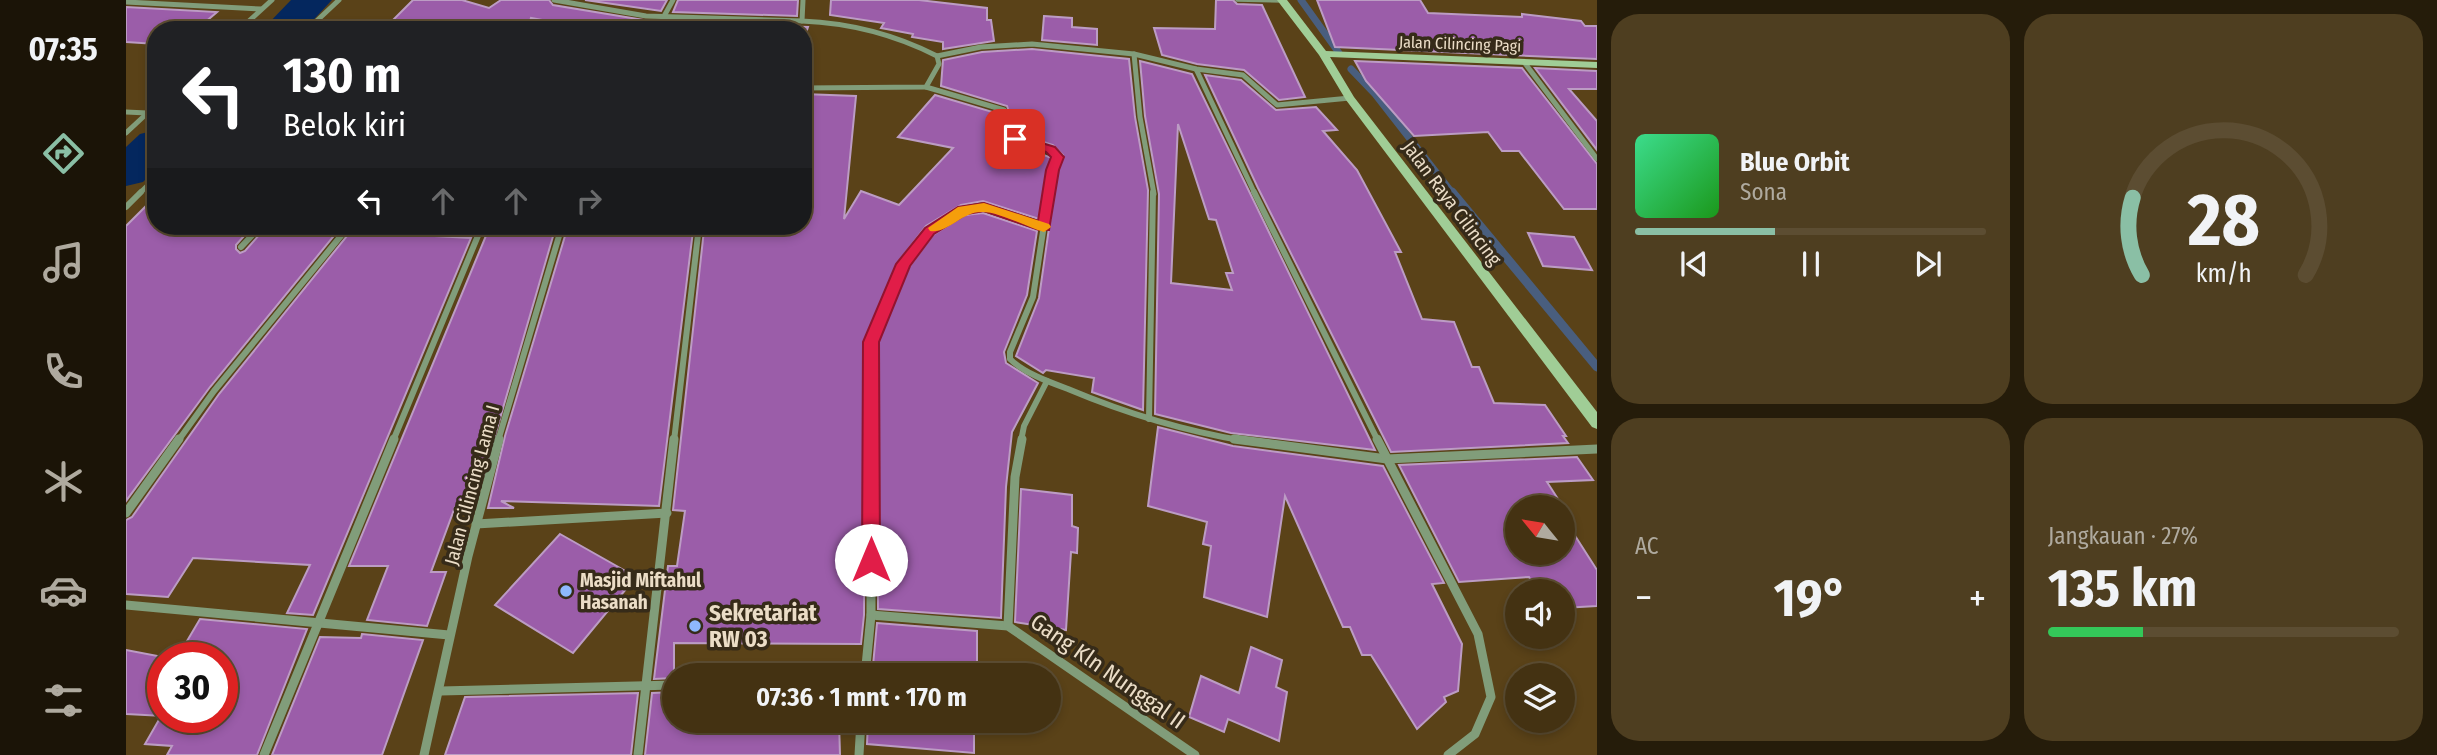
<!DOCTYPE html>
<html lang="id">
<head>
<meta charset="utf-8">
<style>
  body { margin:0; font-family:"Fira Sans Condensed",sans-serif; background:#4e3e20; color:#f1f3f6; height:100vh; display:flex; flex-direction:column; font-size:26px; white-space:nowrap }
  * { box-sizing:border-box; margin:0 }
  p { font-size:23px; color:#afaa9f }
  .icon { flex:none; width:38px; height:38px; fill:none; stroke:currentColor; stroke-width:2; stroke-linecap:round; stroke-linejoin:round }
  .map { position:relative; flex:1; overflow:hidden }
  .panel { display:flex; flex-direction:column; gap:14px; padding:14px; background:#251c0a; width:840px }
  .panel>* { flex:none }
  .banner { position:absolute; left:21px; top:21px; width:665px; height:214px; border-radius:28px; box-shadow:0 4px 10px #0003,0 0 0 2px #5c4d32; background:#202124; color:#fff; overflow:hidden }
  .needle { width:46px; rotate:300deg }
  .fabs { position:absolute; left:1379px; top:495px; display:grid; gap:14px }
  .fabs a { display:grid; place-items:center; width:70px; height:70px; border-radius:50%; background:#443212; box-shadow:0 4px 10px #0003,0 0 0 2px #5c4d32; font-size:35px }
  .speed { position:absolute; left:21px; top:642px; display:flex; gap:14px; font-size:35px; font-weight:700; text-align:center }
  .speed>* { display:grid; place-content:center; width:91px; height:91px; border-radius:50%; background:#443212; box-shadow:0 4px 10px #0003,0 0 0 2px #5c4d32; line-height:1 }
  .speed .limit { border:10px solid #d22; background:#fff; color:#111 }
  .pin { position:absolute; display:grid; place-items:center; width:60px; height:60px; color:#fff; margin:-30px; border-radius:14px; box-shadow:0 4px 10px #0006 }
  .me { position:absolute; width:77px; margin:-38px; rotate:0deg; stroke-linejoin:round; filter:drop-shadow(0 0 5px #0008) }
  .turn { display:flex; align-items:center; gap:24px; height:147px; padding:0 21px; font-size:32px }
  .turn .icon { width:91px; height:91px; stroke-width:2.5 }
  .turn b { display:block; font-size:49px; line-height:60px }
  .lanes { display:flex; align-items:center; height:66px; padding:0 21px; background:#0003; justify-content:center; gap:35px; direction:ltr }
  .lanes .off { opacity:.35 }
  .big { font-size:52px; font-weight:700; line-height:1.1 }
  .panel .tile { flex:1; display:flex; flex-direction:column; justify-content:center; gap:10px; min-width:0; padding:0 24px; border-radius:28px; background:#4e3e20 }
  .panel .dial { align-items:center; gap:0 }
  .dial svg { height:182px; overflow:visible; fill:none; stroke:#5c4d32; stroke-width:7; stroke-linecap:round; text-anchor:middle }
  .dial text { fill:#f1f3f6; stroke:none }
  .song { display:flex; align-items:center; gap:21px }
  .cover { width:84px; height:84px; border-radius:10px; background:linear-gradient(135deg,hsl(150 70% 55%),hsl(120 70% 35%)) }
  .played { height:7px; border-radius:4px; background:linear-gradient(90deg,#8abfa5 40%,#5c4d32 40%) }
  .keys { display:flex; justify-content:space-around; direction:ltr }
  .heat { display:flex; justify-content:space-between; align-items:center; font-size:38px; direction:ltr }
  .charge { height:10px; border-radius:5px; background:linear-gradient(90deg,#34c759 27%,#5c4d32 0) }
  .panel .tiles { flex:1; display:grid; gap:14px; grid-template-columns:repeat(2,1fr) }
  .trip { position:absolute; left:536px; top:663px; width:399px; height:70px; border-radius:35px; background:#443212; box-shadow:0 4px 10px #0003,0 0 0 2px #5c4d32; font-weight:700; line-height:70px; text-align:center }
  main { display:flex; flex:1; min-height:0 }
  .tabs { display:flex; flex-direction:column; width:126px; justify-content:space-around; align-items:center; background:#1b1407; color:#afaa9f }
  .tabs .icon { width:49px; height:49px }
  .tabs .selected { color:#8abfa5 }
  .tabs b { font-size:32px; color:#f1f3f6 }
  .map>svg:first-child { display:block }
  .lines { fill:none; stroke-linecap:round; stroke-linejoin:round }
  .stream-far1 { stroke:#495e7e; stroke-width:7 }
  .stream { stroke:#495e7e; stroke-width:9 }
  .river { fill:#04275e; fill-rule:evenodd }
  .building { fill:#9b5da9; stroke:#bc9cc4; stroke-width:2; fill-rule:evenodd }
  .lane { stroke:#819d7a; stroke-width:3.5 }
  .street-far2 { stroke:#819d7a; stroke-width:5 }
  .street-far1 { stroke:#819d7a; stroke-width:6 }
  .street { stroke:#819d7a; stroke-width:9 }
  .secondary { fill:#a0cd96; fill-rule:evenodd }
  .route { fill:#e11d48; stroke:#92132f; stroke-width:2 }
  .slow { fill:#f59e0b }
  .poi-dot { fill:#8eb8fd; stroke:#362b19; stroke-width:2.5 }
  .labels { text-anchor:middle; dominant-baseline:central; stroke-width:7; stroke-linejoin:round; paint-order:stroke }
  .far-street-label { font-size:16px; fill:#ebddc7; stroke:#362b19 }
  .street-label { font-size:19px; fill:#ebddc7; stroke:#362b19 }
  .poi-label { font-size:19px; font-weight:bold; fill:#ebddc7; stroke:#362b19; text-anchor:start }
  .near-poi-label { font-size:23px; font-weight:bold; fill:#ebddc7; stroke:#362b19; text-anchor:start }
  .near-street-label { font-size:23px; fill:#ebddc7; stroke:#362b19 }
</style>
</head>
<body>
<main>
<nav class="tabs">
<b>07:35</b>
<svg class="icon selected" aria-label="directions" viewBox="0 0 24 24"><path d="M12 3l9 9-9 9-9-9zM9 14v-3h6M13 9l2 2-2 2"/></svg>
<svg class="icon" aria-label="music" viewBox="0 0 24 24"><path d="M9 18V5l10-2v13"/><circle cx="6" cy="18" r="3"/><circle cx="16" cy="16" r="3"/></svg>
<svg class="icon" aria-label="phone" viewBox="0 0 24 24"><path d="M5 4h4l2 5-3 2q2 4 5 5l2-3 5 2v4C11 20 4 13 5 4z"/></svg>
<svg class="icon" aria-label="climate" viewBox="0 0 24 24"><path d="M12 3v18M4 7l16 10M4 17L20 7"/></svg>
<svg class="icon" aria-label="car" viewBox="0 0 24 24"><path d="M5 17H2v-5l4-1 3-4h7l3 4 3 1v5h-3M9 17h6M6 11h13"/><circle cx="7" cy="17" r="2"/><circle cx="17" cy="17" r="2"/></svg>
<svg class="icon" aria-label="filters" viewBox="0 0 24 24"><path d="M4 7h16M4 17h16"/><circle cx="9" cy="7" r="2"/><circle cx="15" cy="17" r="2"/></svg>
</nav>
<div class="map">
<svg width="1471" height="755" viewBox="0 0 1471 755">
  <rect width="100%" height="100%" fill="#5a4218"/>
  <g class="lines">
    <g class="stream-far1">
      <polyline points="1175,0 1213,53"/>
      <polyline points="1225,69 1249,94 1327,194"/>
    </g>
    <polyline class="stream" points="1326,192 1471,367"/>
    <g class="river">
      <polygon points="165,0 206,0 178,30 136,30"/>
      <polygon points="30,130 30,169 17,182 0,186 0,147 14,134"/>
    </g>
  </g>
  <g class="building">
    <polygon points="287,0 336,0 363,8 375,0 423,0 427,5 536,23 682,27 681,30 486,27 469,30 405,18 404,21 413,23 412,30 257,30"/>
    <polygon points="459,0 541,0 535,11"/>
    <polygon points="552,0 672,0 671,16 547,12"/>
    <polygon points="705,0 793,0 861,8 861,20 865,20 868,41 817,49 817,42 786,37 787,34 755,28 758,23 704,15"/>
    <polygon points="1090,0 1107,0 1111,4 1136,5 1179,97 1153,100 1118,70 1071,64 1036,55 1028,28 1089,29"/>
    <polygon points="1191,0 1294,0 1302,13 1396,17 1396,14 1455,21 1459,26 1471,26 1471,59 1209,47"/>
    <polygon points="0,7 91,12 70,30 30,30 30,44 0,42"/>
    <polygon points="918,16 946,18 946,27 971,29 971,45 916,40"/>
    <polygon points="906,49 1003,59 1009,117 1022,190 1017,410 966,392 968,378 920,370 917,373 890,356 913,298 931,172 937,155 927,145 873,127 883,112 881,106 815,86 817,60 856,52"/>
    <path d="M1014 61 1066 74 1249 450 1105 433 1029 414 1033 194 1019 116ZM1052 124 1083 219 1090 220 1107 273H1100L1106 290 1045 283Z"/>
    <polygon points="1229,61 1396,68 1471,164 1471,209 1438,209 1393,151 1376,151 1362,132 1288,136 1240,81"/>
    <polygon points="1409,68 1471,71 1471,89 1443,89 1471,121 1471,150"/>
    <polygon points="1079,75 1115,80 1150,110 1190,107 1211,130 1197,131 1231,170 1275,252 1269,252 1296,319 1328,322 1346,367 1353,367 1368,403 1419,405 1440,436 1437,436 1442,443 1265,452 1132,188"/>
    <polygon points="677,94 730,96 718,219 735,191 773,205 827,148 772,137 809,95 870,113 860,128 861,134 926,158 921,169 913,219 857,201 835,205 800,226 773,261 740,340 738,615 735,644 548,643 548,678 528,679 542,566 551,566 559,511 547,510 578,230 582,226 677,226"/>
    <polygon points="30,196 30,226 127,226 110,245 110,249 114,253 119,251 141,226 216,226 84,387 0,501 0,226"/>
    <polygon points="857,213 911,231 901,295 878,352 880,363 912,383 886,432 880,487 875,618 752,609 751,343 783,267 807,235 839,215"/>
    <polygon points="229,226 278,226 273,234 345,238 187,615 161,613 184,565 67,558 42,597 0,594 0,520 6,517 93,394"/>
    <polygon points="364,226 430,226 348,508 329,507 305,572 320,572 301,626 241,620 262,566 223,566"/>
    <polygon points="442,226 467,226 465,232 567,231 533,506 375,501 388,508 362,508 379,436"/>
    <polygon points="1402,233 1448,237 1466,270 1417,266"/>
    <polygon points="1032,427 1107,446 1257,466 1318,583 1306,584 1336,644 1332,691 1318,697 1320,702 1291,729 1245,655 1236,655 1224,627 1217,627 1159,496 1141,617 1078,597 1085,546 1077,544 1081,522 1022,506"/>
    <polygon points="1451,457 1467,480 1421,482 1443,516 1437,517 1437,508 1391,508 1391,553 1437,553 1437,517 1471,570 1471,606 1437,608 1437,592 1412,592 1403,577 1333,582 1273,465"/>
    <polygon points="895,489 946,495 946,526 952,528 951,553 945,552 940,630 889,622"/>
    <polygon points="434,534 510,577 447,653 369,605"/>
    <polygon points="74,619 181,629 131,755 41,755 46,746 19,744 34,718 96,718 96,658 51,658"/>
    <polygon points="751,623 851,631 851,676 746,676"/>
    <polygon points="236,634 297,640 256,755 146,755 194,637 235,638"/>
    <polygon points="1125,647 1156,660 1150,687 1161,692 1153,741 1102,719 1098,732 1063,717 1075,676 1113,693"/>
    <polygon points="0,650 37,657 37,716 0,714"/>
    <polygon points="548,692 548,721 713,721 714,755 519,755 526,693"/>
    <polygon points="512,693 505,755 319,755 339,697"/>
    <polygon points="742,721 848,721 848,753 741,744"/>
  </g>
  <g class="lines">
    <polyline class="lane" points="1111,0 1157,1"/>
    <g class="street-far2">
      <polyline points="428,0 520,16 676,21"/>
      <path d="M677 0 676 21C724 23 768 34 811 56L813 64 800 87 677 88"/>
      <polyline points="0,2 135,9"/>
      <polyline points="537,18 547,0"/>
      <polyline points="113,30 146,0"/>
      <polyline points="181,30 213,0"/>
      <polyline points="1008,54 1014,117 1028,194"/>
      <polyline points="811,56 855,47 906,44 1008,54 1070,69 1117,75 1151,105 1224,98"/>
      <polyline points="1398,62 1471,159"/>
      <polyline points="1070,69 1129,194"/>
      <polyline points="800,87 878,110 865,130 925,150 932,157 926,170 922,194"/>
      <polyline points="0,112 21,113"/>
      <polyline points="0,133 30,105"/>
      <polyline points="13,194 30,177"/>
    </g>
    <g class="street-far1">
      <path d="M923 192 907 297 884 352V359C898 373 923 382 942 389 999 413 1058 431 1119 441"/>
      <polyline points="1128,192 1252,441"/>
      <polyline points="0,207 15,192"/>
      <polyline points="115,247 135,226"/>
      <polyline points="1023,419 1027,192"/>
      <polyline points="52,441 88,391 223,226"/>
      <polyline points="267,441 356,226"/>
      <polyline points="372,441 436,226"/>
      <polyline points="548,441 573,226"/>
      <polyline points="745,441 745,342 778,264 803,231 837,210 858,207 918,227"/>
      <polyline points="895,441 898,426 921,381"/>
    </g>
    <g class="street">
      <polyline points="1108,439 1261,459 1471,449"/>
      <polyline points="1251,439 1352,634 1365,697 1349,734 1322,755"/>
      <polyline points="0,513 53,439"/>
      <polyline points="350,524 541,513"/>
      <polyline points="0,605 323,635"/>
      <polyline points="745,615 882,626 1069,755"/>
      <polyline points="882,626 889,477 896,439"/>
      <polyline points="739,676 745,615 745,439"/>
      <polyline points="315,691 548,685"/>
      <polyline points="138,755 268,439"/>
      <polyline points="298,755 342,556 373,439"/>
      <polyline points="512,755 548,439"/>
      <polyline points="733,755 735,721"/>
    </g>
    <polygon class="secondary" points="1151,0 1161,0 1200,51 1471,62 1471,68 1204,57 1228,97 1471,412 1471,429 1466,427 1220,100 1193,55"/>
  </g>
  <polygon class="route" points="889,135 929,147 938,157 933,170 923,230 913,230 858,211 841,214 808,234 784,266 753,342 754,560 752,566 745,568 739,566 736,560 737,342 770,264 799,228 832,207 858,203 912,221 920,170 925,157 920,152 885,141 885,136"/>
  <path class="slow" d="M858 203 923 224 925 227 918 232C900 227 872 211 855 212 836 212 821 234 804 231L802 228 832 207Z"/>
  <g class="poi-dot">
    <circle cx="440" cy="591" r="7"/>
    <circle cx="569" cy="626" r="7"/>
  </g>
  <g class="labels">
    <g class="far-street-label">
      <text transform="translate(1334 44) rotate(2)">Jalan Cilincing Pagi</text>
    </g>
    <g class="street-label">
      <text transform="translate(1326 203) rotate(53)">Jalan Raya Cilincing</text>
      <text transform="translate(346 485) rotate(-75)">Jalan Cilincing Lama I</text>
    </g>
    <g class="poi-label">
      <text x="454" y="580">Masjid Miftahul<tspan x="454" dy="22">Hasanah</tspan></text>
    </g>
    <g class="near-poi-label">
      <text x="583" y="613">Sekretariat<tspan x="583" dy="26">RW 03</tspan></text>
    </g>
    <g class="near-street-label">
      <text transform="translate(982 671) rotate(35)">Gang Kln Nunggal II</text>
    </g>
  </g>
</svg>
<div class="fabs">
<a><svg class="needle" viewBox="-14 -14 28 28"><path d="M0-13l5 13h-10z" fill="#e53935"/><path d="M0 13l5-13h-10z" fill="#afaa9f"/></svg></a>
<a><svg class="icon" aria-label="sound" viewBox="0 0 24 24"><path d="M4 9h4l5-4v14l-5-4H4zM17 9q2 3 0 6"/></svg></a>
<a><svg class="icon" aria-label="layers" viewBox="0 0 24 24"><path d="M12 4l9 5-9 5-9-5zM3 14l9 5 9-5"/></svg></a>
</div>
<div class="speed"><div class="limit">30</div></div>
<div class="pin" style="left:889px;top:139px;background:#d93025"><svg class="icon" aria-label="arrive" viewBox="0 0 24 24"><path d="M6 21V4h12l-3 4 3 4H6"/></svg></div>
<svg class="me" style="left:745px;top:560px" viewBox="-20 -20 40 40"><circle r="19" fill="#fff"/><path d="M0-13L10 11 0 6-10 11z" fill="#e11d48"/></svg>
<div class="trip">07:36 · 1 mnt · 170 m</div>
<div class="banner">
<div class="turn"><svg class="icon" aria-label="left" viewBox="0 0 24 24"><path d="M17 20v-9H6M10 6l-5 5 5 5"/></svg><div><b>130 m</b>Belok kiri</div></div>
<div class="lanes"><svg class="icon" aria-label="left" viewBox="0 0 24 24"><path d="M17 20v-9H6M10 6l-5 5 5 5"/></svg><svg class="icon off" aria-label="ahead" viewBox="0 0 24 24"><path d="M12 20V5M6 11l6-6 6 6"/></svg><svg class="icon off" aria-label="ahead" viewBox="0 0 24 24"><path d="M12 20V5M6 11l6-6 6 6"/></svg><svg class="icon off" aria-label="right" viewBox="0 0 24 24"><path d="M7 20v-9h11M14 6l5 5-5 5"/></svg></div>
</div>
</div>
<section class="panel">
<div class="tiles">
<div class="tile">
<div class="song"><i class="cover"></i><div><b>Blue Orbit</b><p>Sona</p></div></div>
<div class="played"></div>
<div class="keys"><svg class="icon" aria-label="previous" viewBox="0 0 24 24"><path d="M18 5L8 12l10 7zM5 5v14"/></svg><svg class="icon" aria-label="pause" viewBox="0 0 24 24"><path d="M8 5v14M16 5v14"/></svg><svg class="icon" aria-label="next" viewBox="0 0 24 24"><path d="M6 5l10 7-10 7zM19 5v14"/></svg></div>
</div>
<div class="tile dial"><svg viewBox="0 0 100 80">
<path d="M14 69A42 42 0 1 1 86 69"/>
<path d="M14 69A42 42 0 0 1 10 35" stroke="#8abfa5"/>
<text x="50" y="56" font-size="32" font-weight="700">28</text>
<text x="50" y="72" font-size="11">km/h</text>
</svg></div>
<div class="tile"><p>AC</p>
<div class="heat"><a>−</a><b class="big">19°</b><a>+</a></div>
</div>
<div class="tile"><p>Jangkauan · 27%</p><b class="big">135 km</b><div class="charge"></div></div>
</div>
</section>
</main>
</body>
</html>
